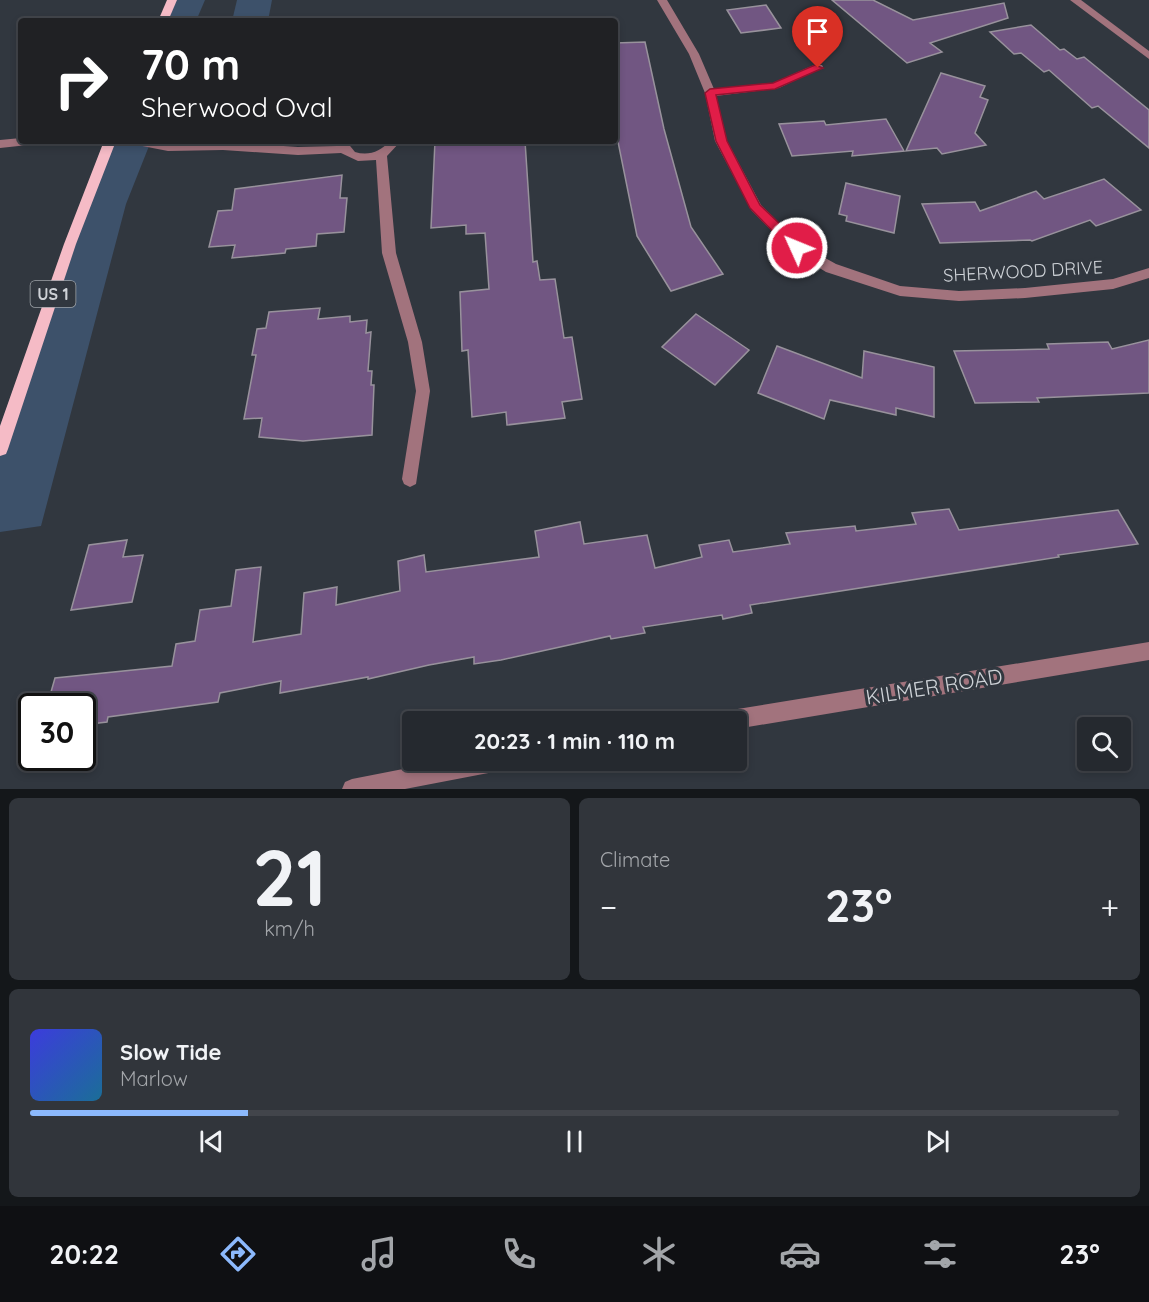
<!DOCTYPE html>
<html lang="en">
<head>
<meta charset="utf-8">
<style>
  body { margin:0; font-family:Quicksand,sans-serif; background:#31353b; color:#f1f3f6; height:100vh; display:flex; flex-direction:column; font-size:22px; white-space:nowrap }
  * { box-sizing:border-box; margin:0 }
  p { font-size:20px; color:#a3a6aa }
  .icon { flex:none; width:33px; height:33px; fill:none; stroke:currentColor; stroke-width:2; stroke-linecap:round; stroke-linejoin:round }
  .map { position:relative; height:789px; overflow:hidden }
  .sheet { display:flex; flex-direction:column; gap:9px; padding:9px; background:#14171a; flex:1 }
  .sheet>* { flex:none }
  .top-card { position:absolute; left:18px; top:18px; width:600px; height:126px; border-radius:6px; box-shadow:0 3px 9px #0003,0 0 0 2px #42454b; background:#202124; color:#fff; overflow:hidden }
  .fabs { position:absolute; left:1077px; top:717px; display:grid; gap:12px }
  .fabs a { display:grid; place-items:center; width:54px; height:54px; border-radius:6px; background:#25292f; box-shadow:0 3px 9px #0003,0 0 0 2px #42454b; font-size:30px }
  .speed { position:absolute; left:18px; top:693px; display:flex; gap:12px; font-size:30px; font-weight:700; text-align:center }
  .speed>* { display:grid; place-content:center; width:78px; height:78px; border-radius:50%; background:#25292f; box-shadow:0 3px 9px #0003,0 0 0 2px #42454b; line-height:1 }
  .speed .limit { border:3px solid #111; border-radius:9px; background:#fff; color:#111 }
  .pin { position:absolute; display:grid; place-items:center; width:51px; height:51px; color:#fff; margin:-62px -26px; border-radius:50% 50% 50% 0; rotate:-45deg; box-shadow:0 0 6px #0007 }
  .pin .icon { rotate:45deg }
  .me { position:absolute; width:66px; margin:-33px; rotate:314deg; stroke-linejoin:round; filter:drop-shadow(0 0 4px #0008) }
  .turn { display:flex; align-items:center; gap:21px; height:126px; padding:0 24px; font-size:27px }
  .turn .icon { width:78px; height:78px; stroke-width:2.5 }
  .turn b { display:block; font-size:42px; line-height:51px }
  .big { font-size:45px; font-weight:800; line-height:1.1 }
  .sheet .card { flex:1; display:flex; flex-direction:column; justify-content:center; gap:9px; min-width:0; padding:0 21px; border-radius:9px; background:#31353b }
  .sheet .dial { align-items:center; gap:0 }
  .dial b { font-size:78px; line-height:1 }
  .song { display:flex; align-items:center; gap:18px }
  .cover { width:72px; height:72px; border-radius:9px; background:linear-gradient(135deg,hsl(240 70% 55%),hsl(200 70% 35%)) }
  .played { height:6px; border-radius:3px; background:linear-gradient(90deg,#8cb9fc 20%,#42454b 20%) }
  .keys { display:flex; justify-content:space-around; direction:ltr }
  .heat { display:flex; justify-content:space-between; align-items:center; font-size:33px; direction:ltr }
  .sheet .tiles { flex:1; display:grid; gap:9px; grid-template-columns:1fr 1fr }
  .card:last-child { grid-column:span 2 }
  .trip { position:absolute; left:402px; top:711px; width:345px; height:60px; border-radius:6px; background:#25292f; box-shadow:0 3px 9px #0003,0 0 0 2px #42454b; font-weight:800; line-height:60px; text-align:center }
  .dock { display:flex; height:96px; justify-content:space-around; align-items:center; background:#0f1013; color:#a3a6aa }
  .dock .icon { width:42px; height:42px }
  .dock .current { color:#8cb9fc }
  .dock b { font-size:27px; color:#f1f3f6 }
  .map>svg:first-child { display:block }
  .green { fill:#3d516a }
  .building { fill:#715682; stroke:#98929c; stroke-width:1.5 }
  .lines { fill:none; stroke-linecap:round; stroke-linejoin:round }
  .minor { fill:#a2737d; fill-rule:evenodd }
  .major { fill:#f5bbc6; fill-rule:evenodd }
  .route { fill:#e11d48; stroke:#92132f; stroke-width:1.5 }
  .labels { text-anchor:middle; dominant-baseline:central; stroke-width:6; stroke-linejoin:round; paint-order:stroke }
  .shield { fill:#31373f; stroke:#9fa4a9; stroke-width:1.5 }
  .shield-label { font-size:16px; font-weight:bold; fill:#ced2d7 }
  .street-label { font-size:18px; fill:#ced2d7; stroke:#31373f }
  .near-street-label { font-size:21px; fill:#ced2d7; stroke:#31373f }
</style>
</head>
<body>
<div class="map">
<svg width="1149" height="789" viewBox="0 0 1149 789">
  <rect width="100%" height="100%" fill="#31373f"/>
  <g class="green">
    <polygon points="169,0 205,0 196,21 160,21"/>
    <polygon points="237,0 272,0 268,21 232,21"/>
    <polygon points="104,141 151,141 126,204 41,526 0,532 0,426"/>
  </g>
  <g class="building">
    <polygon points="832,0 873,0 913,20 1004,3 1008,18 930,43 942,52 907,63"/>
    <polygon points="766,5 781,28 741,33 727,10"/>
    <polygon points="1031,25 1060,50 1064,49 1077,59 1084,57 1149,110 1149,148 1098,106 1092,108 1049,70 1044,72 1021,53 1014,54 990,32"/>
    <polygon points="645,42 664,129 691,227 723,274 671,291 637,236 615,127 615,43"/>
    <polygon points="941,73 985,86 980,97 988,100 975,133 986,145 942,154 937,148 906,151"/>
    <polygon points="886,119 904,151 852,156 853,151 792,156 779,124 824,121 826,125"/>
    <polygon points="435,141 525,141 533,262 537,261 540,280 555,279 564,338 572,337 582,399 562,402 565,418 507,425 506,412 472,417 468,350 462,351 460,292 489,289 485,233 466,234 466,225 431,228"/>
    <polygon points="342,175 340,198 347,198 344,232 317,234 316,246 286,249 285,253 232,258 235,245 209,247 218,211 232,210 235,189"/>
    <polygon points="1104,179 1141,210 1096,226 1090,220 1032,241 1030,240 940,243 922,204 975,202 980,211 1036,191 1044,199"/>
    <polygon points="846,183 900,196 894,233 846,221 847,216 839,214"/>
    <polygon points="320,308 318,319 350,316 350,322 367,320 366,333 371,332 368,371 372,371 371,385 374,385 372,435 303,441 259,437 262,418 244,419 256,355 252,355 257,329 266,328 269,312"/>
    <polygon points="696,314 749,350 715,385 662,347"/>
    <polygon points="1149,340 1149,393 1037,398 1039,402 975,403 954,351 1049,349 1047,344 1108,342 1112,349"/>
    <polygon points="777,346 862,378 864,351 934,367 934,417 896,408 896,415 830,400 824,419 758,393"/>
    <polygon points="949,509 959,530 1118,510 1138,544 1058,555 1059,557 750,605 752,613 723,619 722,615 643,627 645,633 611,639 610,636 501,660 474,664 474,657 429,665 368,679 368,677 280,693 281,681 220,693 218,702 108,717 107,722 82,725 82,706 47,706 55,678 172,666 176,644 195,641 200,610 231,606 236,570 261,567 253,642 301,634 304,593 337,587 336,605 400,591 398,561 424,555 426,572 539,557 535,531 580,522 584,544 647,535 655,568 702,557 699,545 729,540 733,552 790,544 786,533 855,526 856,531 916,524 912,513"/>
    <polygon points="127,540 123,557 143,555 132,602 71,610 89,545"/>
  </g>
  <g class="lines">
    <g class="minor">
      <polygon points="657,0 667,0 699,54 714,89 773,83 814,65 822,65 823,67 779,88 716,96 727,141 761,205 802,245 836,264 900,286 959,291 1025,288 1113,279 1149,268 1149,278 1113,289 1025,298 959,301 900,296 826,272 792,251 752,211 715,141 705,93 689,54"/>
      <polygon points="1070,0 1081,0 1149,51 1149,59"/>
      <polygon points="21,138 21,141 34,141 28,145 0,148 0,140"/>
      <path d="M130 141 168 143 223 142 298 147 337 146 336 141H346L355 152C368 156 381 152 389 141H401L387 156 396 253 422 342 430 391 416 484 410 487 404 484 402 479 416 391 408 342 382 253 376 160 358 161 341 153 298 155 223 150 168 151 132 144Z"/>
      <polygon points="1149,642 1149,660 736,729 736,722 709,722 712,715 719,712"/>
      <polygon points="449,760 514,760 511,767 504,770 405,789 342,789 345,782 352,779"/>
    </g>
    <g class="major">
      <polygon points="167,0 177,0 168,21 158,21"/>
      <polygon points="104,141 116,141 76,244 8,449 6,454 0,456 0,426 64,244"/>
    </g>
  </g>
  <polygon class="route" points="815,65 823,68 775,89 716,95 727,141 760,205 802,245 803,248 797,253 793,252 750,208 716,141 705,93 710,89 773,83"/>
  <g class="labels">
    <rect class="shield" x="30.5" y="281" width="45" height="26" rx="4.5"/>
    <g class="shield-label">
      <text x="53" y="294">US 1</text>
    </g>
    <g class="street-label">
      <text transform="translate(1023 271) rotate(-3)">SHERWOOD DRIVE</text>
    </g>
    <g class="near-street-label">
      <text transform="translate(934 686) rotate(-9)">KILMER ROAD</text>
    </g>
  </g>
</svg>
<div class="fabs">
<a><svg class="icon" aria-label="search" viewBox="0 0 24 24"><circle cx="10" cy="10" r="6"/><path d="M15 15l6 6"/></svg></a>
</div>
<div class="speed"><div class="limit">30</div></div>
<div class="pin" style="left:818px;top:68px;background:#d93025"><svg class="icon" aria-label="arrive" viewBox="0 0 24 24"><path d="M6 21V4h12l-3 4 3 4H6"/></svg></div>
<svg class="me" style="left:797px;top:248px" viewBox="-20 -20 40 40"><circle r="17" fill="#e11d48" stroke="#fff" stroke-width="3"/><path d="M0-11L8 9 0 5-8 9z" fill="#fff"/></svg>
<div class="trip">20:23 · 1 min · 110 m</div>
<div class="top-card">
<div class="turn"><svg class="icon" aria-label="right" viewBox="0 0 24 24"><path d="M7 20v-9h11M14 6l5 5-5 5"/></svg><div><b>70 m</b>Sherwood Oval</div></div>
</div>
</div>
<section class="sheet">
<div class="tiles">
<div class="card dial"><b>21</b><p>km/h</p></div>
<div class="card"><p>Climate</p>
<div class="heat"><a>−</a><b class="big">23°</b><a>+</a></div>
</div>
<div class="card">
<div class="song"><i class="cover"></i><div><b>Slow Tide</b><p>Marlow</p></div></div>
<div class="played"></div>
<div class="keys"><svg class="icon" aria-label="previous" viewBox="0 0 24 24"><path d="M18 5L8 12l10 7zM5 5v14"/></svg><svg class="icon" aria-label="pause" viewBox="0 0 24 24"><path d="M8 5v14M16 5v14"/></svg><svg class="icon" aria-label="next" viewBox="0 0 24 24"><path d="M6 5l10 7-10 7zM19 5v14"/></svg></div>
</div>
</div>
</section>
<nav class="dock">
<b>20:22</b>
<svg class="icon current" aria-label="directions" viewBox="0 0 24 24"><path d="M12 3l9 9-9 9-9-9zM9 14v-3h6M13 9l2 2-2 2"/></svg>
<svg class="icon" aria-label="music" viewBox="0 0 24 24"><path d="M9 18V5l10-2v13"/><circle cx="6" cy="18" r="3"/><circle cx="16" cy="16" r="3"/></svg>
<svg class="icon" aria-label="phone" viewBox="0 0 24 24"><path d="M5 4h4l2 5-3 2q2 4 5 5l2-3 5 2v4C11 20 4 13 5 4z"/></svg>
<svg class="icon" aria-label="climate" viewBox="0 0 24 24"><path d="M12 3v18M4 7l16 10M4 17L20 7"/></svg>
<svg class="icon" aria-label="car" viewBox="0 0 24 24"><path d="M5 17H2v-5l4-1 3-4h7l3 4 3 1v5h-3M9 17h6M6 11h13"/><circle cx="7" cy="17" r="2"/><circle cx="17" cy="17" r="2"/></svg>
<svg class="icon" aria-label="filters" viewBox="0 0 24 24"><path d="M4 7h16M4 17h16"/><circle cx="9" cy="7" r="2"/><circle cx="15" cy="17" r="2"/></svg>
<b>23°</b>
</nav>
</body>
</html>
